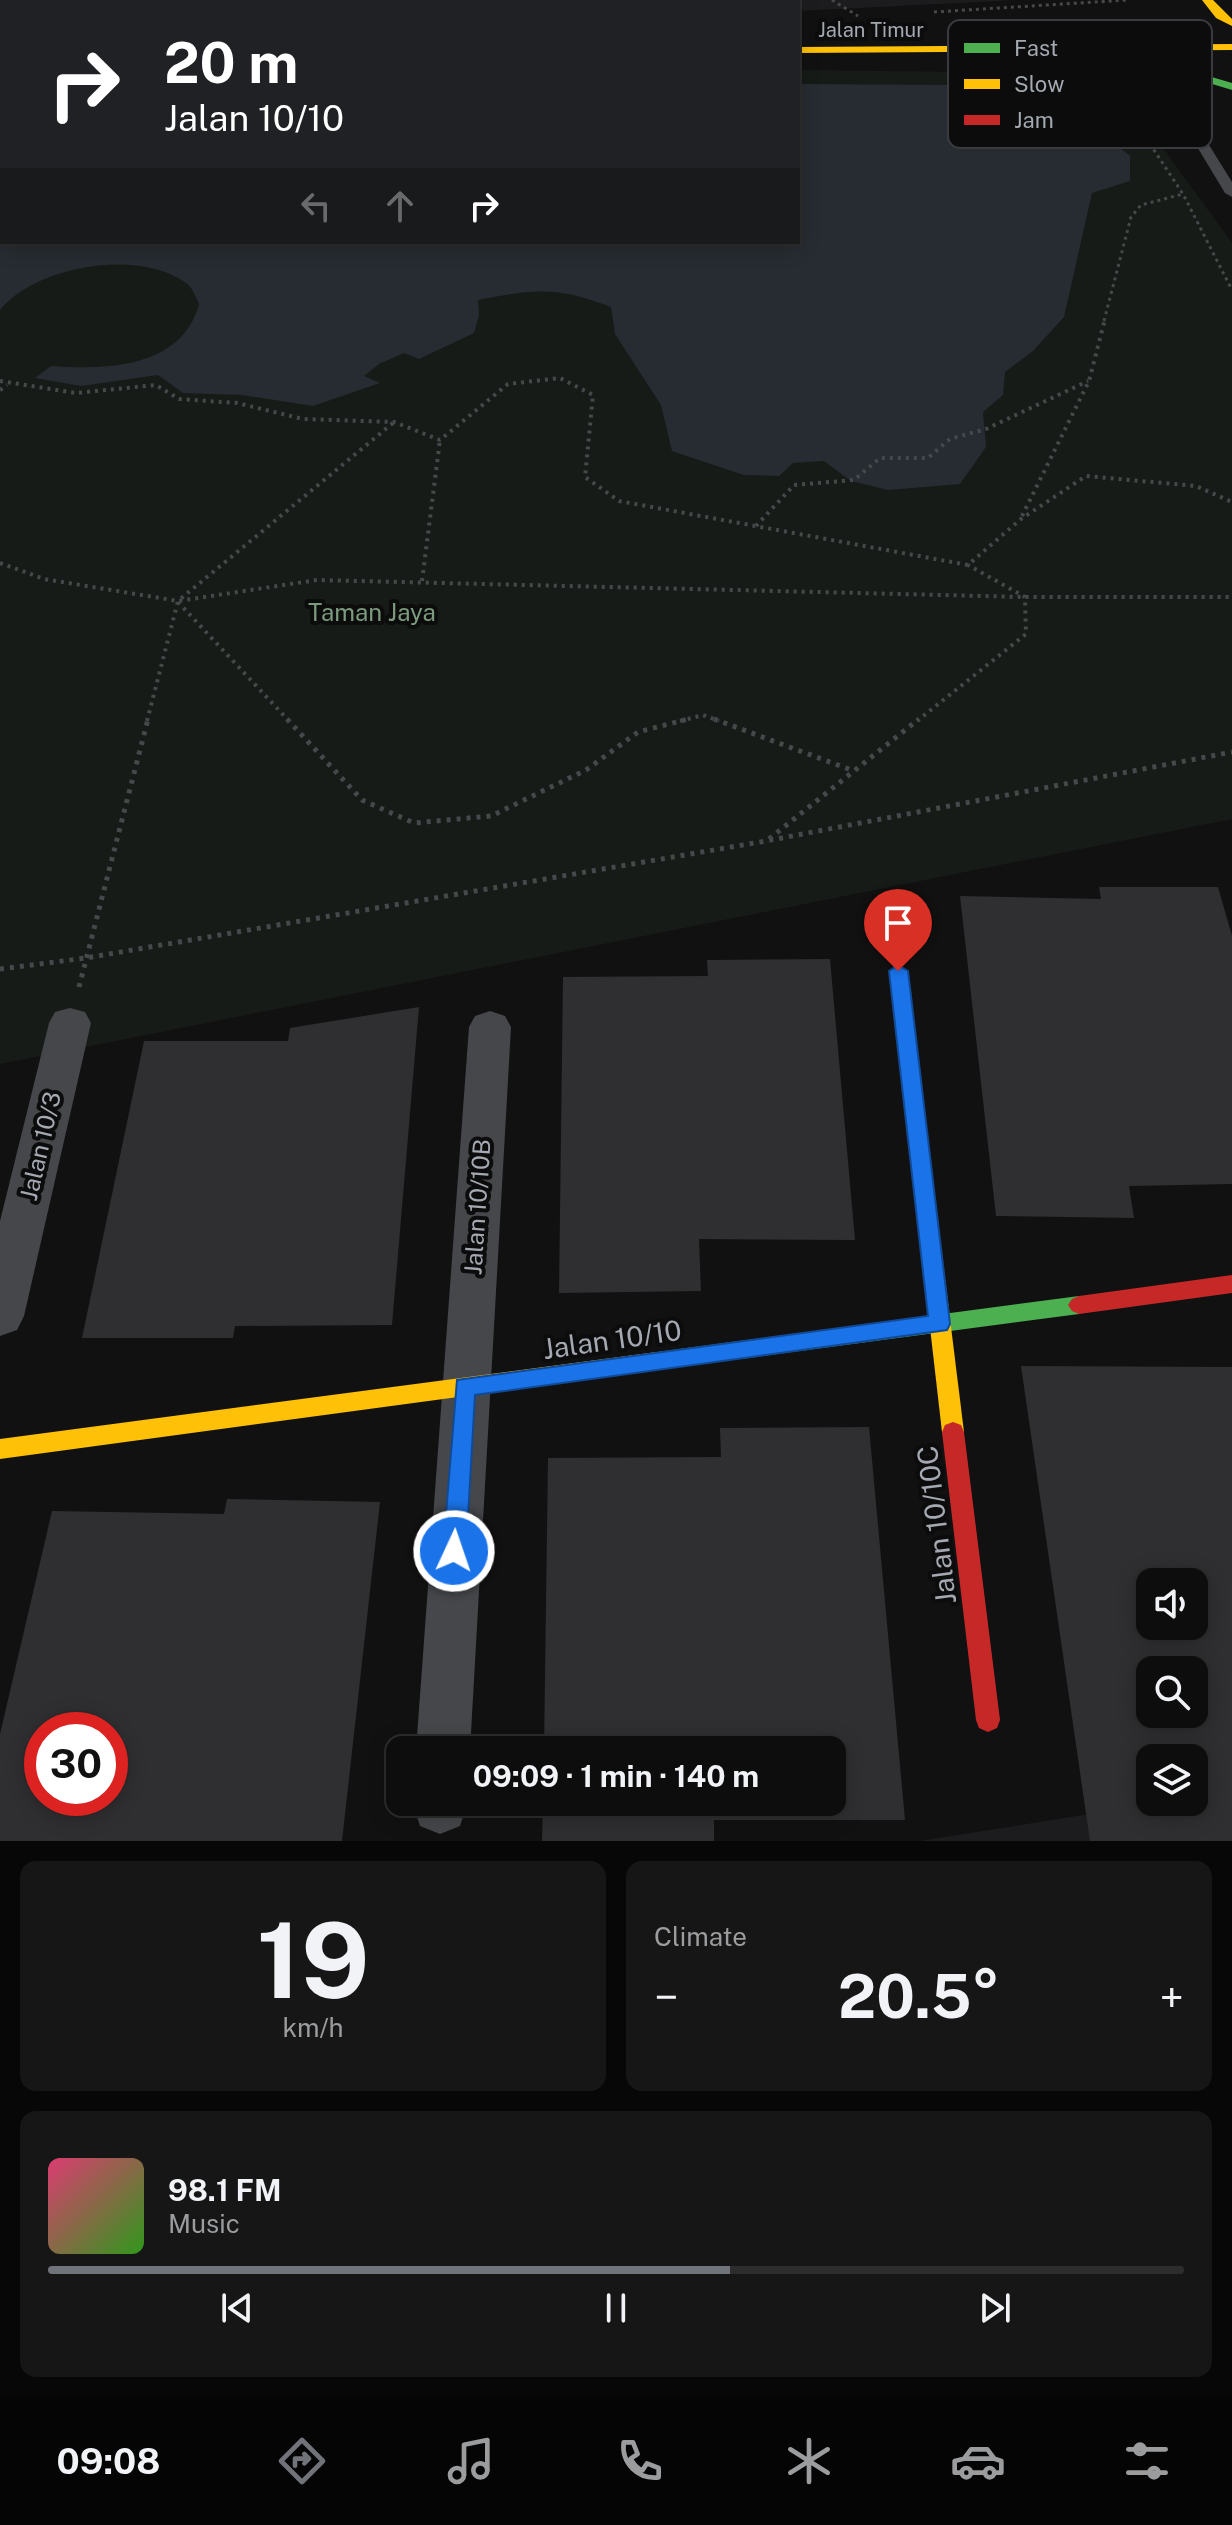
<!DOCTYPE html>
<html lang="en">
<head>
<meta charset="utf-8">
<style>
  body { margin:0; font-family:"Public Sans",sans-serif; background:#161617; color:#f1f3f6; height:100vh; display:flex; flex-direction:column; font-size:30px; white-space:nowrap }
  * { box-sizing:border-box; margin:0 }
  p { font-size:26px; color:#9a9c9e }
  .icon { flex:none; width:44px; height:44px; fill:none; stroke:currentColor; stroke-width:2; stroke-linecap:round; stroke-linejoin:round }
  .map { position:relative; height:1841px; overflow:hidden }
  .side { display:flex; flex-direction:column; gap:20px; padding:20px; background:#070708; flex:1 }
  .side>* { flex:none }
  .top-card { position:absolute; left:0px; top:0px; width:800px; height:244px; box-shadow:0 4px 20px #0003,0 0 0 2px #2d2d2e; background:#202124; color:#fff; overflow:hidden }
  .buttons { position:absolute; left:1136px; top:1568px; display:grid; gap:16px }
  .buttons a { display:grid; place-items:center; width:72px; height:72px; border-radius:16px; background:#0d0d0e; box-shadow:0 4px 20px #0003,0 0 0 2px #2d2d2e; font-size:40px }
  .speed { position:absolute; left:24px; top:1712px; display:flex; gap:16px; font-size:40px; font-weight:700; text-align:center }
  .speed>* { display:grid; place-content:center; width:104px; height:104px; border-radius:50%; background:#0d0d0e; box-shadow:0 4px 20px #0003,0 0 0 2px #2d2d2e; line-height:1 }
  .speed .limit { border:12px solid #d22; background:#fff; color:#111 }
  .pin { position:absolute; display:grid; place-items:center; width:68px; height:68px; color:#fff; margin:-82px -34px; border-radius:50% 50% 50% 0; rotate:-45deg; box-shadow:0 0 8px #0007 }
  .pin .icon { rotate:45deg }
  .me { position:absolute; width:88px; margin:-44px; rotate:3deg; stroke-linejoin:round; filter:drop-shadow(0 0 6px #0008) }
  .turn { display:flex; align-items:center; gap:28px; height:168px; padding:0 32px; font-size:36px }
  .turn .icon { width:104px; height:104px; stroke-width:2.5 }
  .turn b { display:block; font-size:56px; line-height:68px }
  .lanes { display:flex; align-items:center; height:76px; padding:0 32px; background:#0003; justify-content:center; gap:40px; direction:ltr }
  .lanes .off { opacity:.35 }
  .big { font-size:60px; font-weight:700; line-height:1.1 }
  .side .widget { flex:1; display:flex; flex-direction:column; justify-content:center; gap:12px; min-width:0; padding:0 28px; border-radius:16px; background:#161617 }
  .side .dial { align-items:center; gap:0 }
  .dial b { font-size:104px; line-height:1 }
  .song { display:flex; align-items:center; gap:24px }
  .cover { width:96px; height:96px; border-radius:12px; background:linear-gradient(135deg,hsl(340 70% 55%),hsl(110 70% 35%)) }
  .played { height:8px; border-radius:4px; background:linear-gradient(90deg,#707379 60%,#2d2d2e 60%) }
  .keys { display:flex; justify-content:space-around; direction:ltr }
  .heat { display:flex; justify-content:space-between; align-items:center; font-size:44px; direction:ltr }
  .side .tiles { flex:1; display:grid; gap:20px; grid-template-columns:1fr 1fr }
  .widget:last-child { grid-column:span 2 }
  .trip { position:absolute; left:386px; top:1736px; width:460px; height:80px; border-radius:16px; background:#0d0d0e; box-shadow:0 4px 20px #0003,0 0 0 2px #2d2d2e; font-weight:700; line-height:80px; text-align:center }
  .menu { display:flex; height:128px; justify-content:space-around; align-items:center; background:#050506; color:#9a9c9e }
  .menu .icon { width:56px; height:56px }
  .menu .active { color:#707379 }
  .menu b { font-size:36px; color:#f1f3f6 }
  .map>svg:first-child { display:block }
  .built { fill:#1c1c1e }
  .green { fill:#161b17 }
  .water { fill:#262c31 }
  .building { fill:#2f2f32; fill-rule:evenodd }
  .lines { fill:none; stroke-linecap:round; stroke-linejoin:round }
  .path-far2 { stroke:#47484b; stroke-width:3; stroke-dasharray:3 4; stroke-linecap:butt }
  .path-far1 { stroke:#47484b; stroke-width:4; stroke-dasharray:3 5; stroke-linecap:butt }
  .path { stroke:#47484b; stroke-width:5; stroke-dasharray:4 6; stroke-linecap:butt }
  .lane { fill:#45474a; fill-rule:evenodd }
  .street { fill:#45474a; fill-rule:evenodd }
  .fast { fill:#4caf50; fill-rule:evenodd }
  .slow { fill:#ffc107; fill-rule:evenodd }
  .jam { fill:#c62828; fill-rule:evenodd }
  .route { fill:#1a73e8; stroke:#114b97; stroke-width:2 }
  .labels { text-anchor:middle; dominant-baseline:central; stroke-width:8; stroke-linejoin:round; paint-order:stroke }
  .far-street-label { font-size:20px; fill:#a3a8b1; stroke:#0c0c0d }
  .park-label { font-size:24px; fill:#7c9b7e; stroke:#0c0c0d }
  .street-label { font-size:24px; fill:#a3a8b1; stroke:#0c0c0d }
  .near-street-label { font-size:28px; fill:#a3a8b1; stroke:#0c0c0d }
  .key { fill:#0c0c0d; stroke:#393b3e; stroke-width:2 }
  .key-label { font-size:22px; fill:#a3a8b1 }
</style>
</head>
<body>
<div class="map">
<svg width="1232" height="1841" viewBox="0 0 1232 1841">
  <rect width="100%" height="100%" fill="#111112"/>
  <g class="built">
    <polygon points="345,0 1018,0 798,11 798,2"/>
    <polygon points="1165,1802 1194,1802 1232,1841 920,1841"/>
  </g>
  <polygon class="green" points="0,24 2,242 798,242 798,70 1052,73 1104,86 1158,141 1232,243 1232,819 0,1064"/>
  <path class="water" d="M798 84 958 85 1064 113 1113 142 1130 156V181L1092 193 1064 317 1033 351 1005 372 1003 395 983 412 986 447 960 484 888 490 851 481 824 461 793 463 779 476 744 475 672 451 661 405 615 334 611 307C557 286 534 289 478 300L479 315 474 333 419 359 404 353 379 364 364 376 380 383 313 406 242 395 183 393 158 375 81 386 35 378 51 366C107 370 182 368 199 304 196 297 192 287 186 283 138 248 36 266 0 310V105L2 242H798Z"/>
  <g class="building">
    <polygon points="1099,887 1218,887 1232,936 1232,1184 1129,1186 1134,1218 996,1216 960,896 1101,899"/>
    <polygon points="830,959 855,1240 699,1239 701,1291 559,1293 563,977 708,976 707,960"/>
    <polygon points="419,1007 392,1325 235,1326 233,1338 82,1338 144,1041 288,1041 290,1028"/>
    <path d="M1021 1366 1232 1367V1841H1090ZM1150 1582H1194V1626H1150ZM1150 1670H1194V1714H1150ZM1150 1758H1194V1802H1150Z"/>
    <polygon points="869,1427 905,1820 714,1820 714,1841 542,1841 543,1802 832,1802 832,1750 544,1750 548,1458 721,1457 720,1428"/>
    <path d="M227 1499 380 1502 342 1841H0V1734L52 1511 224 1514ZM42 1730H110V1798H42Z"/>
  </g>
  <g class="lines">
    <g class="path-far2">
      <polyline points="193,0 206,2"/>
      <polyline points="261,0 279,2"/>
      <polyline points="832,0 858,16"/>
      <polyline points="934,12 1128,0"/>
      <polyline points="995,85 1068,99 1148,141 1183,194 1232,290"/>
      <polyline points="1104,321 1131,217 1141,205 1183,194"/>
    </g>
    <g class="path-far1">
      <polyline points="0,381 76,393 156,385 179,399 237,403 303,419 394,422 440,440 508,384 560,378 593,395 585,477 619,501 968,565 1021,519 1086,476 1196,486 1232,502"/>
      <polyline points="0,390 7,385"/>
      <polyline points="1022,516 1089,381 1105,319"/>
      <polyline points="756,526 794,485 854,480 880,458 928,458 950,439 986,429 1088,381"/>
      <polyline points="0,563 44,579 178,601 317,580 1025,597 1232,597"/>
      <polyline points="422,581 440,440"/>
      <polyline points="178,602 289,721"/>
      <polyline points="147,721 178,601 393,423"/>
      <polyline points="680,721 703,715 719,721"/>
      <polyline points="917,721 1026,634 1025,597 968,565"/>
    </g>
    <g class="path">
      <polyline points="287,719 362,800 414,823 491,816 586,770 638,732 688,719"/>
      <polyline points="714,719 854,771"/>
      <polyline points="769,839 919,719"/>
      <polyline points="0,969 86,958 766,841 1232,752"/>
      <polyline points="79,987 148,719"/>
    </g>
    <g class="lane">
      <polygon points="396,0 417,0 419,2 398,2"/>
      <polygon points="570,0 641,0 568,2"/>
      <rect x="0" y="56" width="2" height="8"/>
      <polygon points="1160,79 1168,79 1232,182 1232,197 1225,193 1158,82"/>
    </g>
    <g class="street">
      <polygon points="70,1008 85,1012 91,1023 24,1316 17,1330 0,1336 0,1221 49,1023 55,1012"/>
      <polygon points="490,1011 505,1016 511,1027 470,1750 416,1750 469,1027 475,1016"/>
      <polygon points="412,1802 468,1802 460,1826 440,1834 420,1826"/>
    </g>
    <g class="fast">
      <polygon points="3,0 20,0 21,2 4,2"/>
      <polygon points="1026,48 1147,58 1232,83 1232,90 1146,64 1022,53 1022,49"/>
      <polygon points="1079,1296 1086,1299 1090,1305 1086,1311 1079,1314 657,1370 649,1367 646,1361 649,1355 657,1352"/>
    </g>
    <g class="slow">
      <polygon points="121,0 141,0 142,2 122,2"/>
      <polygon points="1202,0 1213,0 1232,19 1232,26 1216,18"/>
      <polygon points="1232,44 1232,50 798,53 798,47"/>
      <polygon points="898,964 907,971 964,1432 961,1439 953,1442 945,1439 942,1432 889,971"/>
      <polygon points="657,1352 665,1355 668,1361 665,1367 657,1370 0,1459 0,1439"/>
    </g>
    <g class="jam">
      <polygon points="1232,1275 1232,1293 1079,1314 1072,1311 1068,1305 1072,1299 1079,1296"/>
      <polygon points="953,1422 961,1425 964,1432 1000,1720 997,1728 988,1732 979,1728 976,1720 942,1432 945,1425"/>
    </g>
  </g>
  <polygon class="route" points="898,965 908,971 950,1324 947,1330 475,1395 466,1551 462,1559 454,1562 446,1559 443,1551 457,1380 928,1316 889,971"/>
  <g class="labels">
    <g class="far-street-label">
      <text x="871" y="30">Jalan Timur</text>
    </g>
    <g class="park-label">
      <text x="372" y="612">Taman Jaya</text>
    </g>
    <g class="street-label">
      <text transform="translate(40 1146) rotate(-77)">Jalan 10/3</text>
      <text transform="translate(477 1207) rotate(-86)">Jalan 10/10B</text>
    </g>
    <g class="near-street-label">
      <text transform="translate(612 1339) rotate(-8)">Jalan 10/10</text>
      <text transform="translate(936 1525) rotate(-97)">Jalan 10/10C</text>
    </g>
  </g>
  <rect x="948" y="20" width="264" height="128" rx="12" class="key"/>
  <rect x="964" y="43" width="36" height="10" fill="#4caf50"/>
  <rect x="964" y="79" width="36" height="10" fill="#ffc107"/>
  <rect x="964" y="115" width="36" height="10" fill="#c62828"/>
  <g class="key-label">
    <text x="1014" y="56">Fast</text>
    <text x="1014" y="92">Slow</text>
    <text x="1014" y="128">Jam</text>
  </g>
</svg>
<div class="buttons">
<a><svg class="icon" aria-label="sound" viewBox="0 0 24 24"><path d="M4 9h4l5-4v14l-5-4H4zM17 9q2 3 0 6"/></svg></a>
<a><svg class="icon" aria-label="search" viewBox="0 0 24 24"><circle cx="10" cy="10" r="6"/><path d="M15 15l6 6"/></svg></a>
<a><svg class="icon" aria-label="layers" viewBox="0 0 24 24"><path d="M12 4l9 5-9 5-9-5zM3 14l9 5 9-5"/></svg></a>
</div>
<div class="speed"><div class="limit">30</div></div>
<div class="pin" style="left:898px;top:971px;background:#d93025"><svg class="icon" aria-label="arrive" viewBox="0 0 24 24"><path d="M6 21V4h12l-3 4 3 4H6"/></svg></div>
<svg class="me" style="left:454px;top:1551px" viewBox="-20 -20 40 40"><circle r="17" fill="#1a73e8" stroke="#fff" stroke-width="3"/><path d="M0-11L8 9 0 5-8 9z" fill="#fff"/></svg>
<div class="trip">09:09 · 1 min · 140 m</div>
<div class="top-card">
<div class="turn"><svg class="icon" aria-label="right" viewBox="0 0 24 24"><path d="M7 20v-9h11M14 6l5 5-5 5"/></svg><div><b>20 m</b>Jalan 10/10</div></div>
<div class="lanes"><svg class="icon off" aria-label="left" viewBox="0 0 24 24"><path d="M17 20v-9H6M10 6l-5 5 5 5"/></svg><svg class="icon off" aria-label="ahead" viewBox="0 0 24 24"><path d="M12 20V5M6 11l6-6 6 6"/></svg><svg class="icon" aria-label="right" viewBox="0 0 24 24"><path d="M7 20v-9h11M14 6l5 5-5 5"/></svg></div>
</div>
</div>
<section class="side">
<div class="tiles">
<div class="widget dial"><b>19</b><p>km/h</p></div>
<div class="widget"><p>Climate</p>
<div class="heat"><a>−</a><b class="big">20.5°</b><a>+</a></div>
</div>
<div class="widget">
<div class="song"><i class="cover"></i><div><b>98.1 FM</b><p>Music</p></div></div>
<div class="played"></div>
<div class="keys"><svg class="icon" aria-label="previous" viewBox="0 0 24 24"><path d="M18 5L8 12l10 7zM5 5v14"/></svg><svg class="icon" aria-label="pause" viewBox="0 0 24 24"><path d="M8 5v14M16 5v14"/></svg><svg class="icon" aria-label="next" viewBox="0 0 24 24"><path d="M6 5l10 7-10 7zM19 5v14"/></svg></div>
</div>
</div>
</section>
<nav class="menu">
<b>09:08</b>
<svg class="icon active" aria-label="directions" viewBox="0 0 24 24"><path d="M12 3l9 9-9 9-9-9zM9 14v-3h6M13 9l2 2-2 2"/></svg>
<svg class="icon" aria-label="music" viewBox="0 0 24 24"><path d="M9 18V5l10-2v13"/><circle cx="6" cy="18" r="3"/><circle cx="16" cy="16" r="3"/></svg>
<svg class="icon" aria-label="phone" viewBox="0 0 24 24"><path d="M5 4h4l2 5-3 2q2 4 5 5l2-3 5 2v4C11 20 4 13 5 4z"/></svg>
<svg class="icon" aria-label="climate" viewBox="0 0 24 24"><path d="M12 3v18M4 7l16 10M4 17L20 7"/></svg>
<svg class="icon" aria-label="car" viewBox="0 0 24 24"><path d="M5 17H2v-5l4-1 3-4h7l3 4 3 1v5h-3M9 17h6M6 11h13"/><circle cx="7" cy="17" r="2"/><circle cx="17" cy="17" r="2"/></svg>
<svg class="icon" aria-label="filters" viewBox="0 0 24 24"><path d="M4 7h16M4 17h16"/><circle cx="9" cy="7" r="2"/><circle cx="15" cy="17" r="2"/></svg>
</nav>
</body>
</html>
